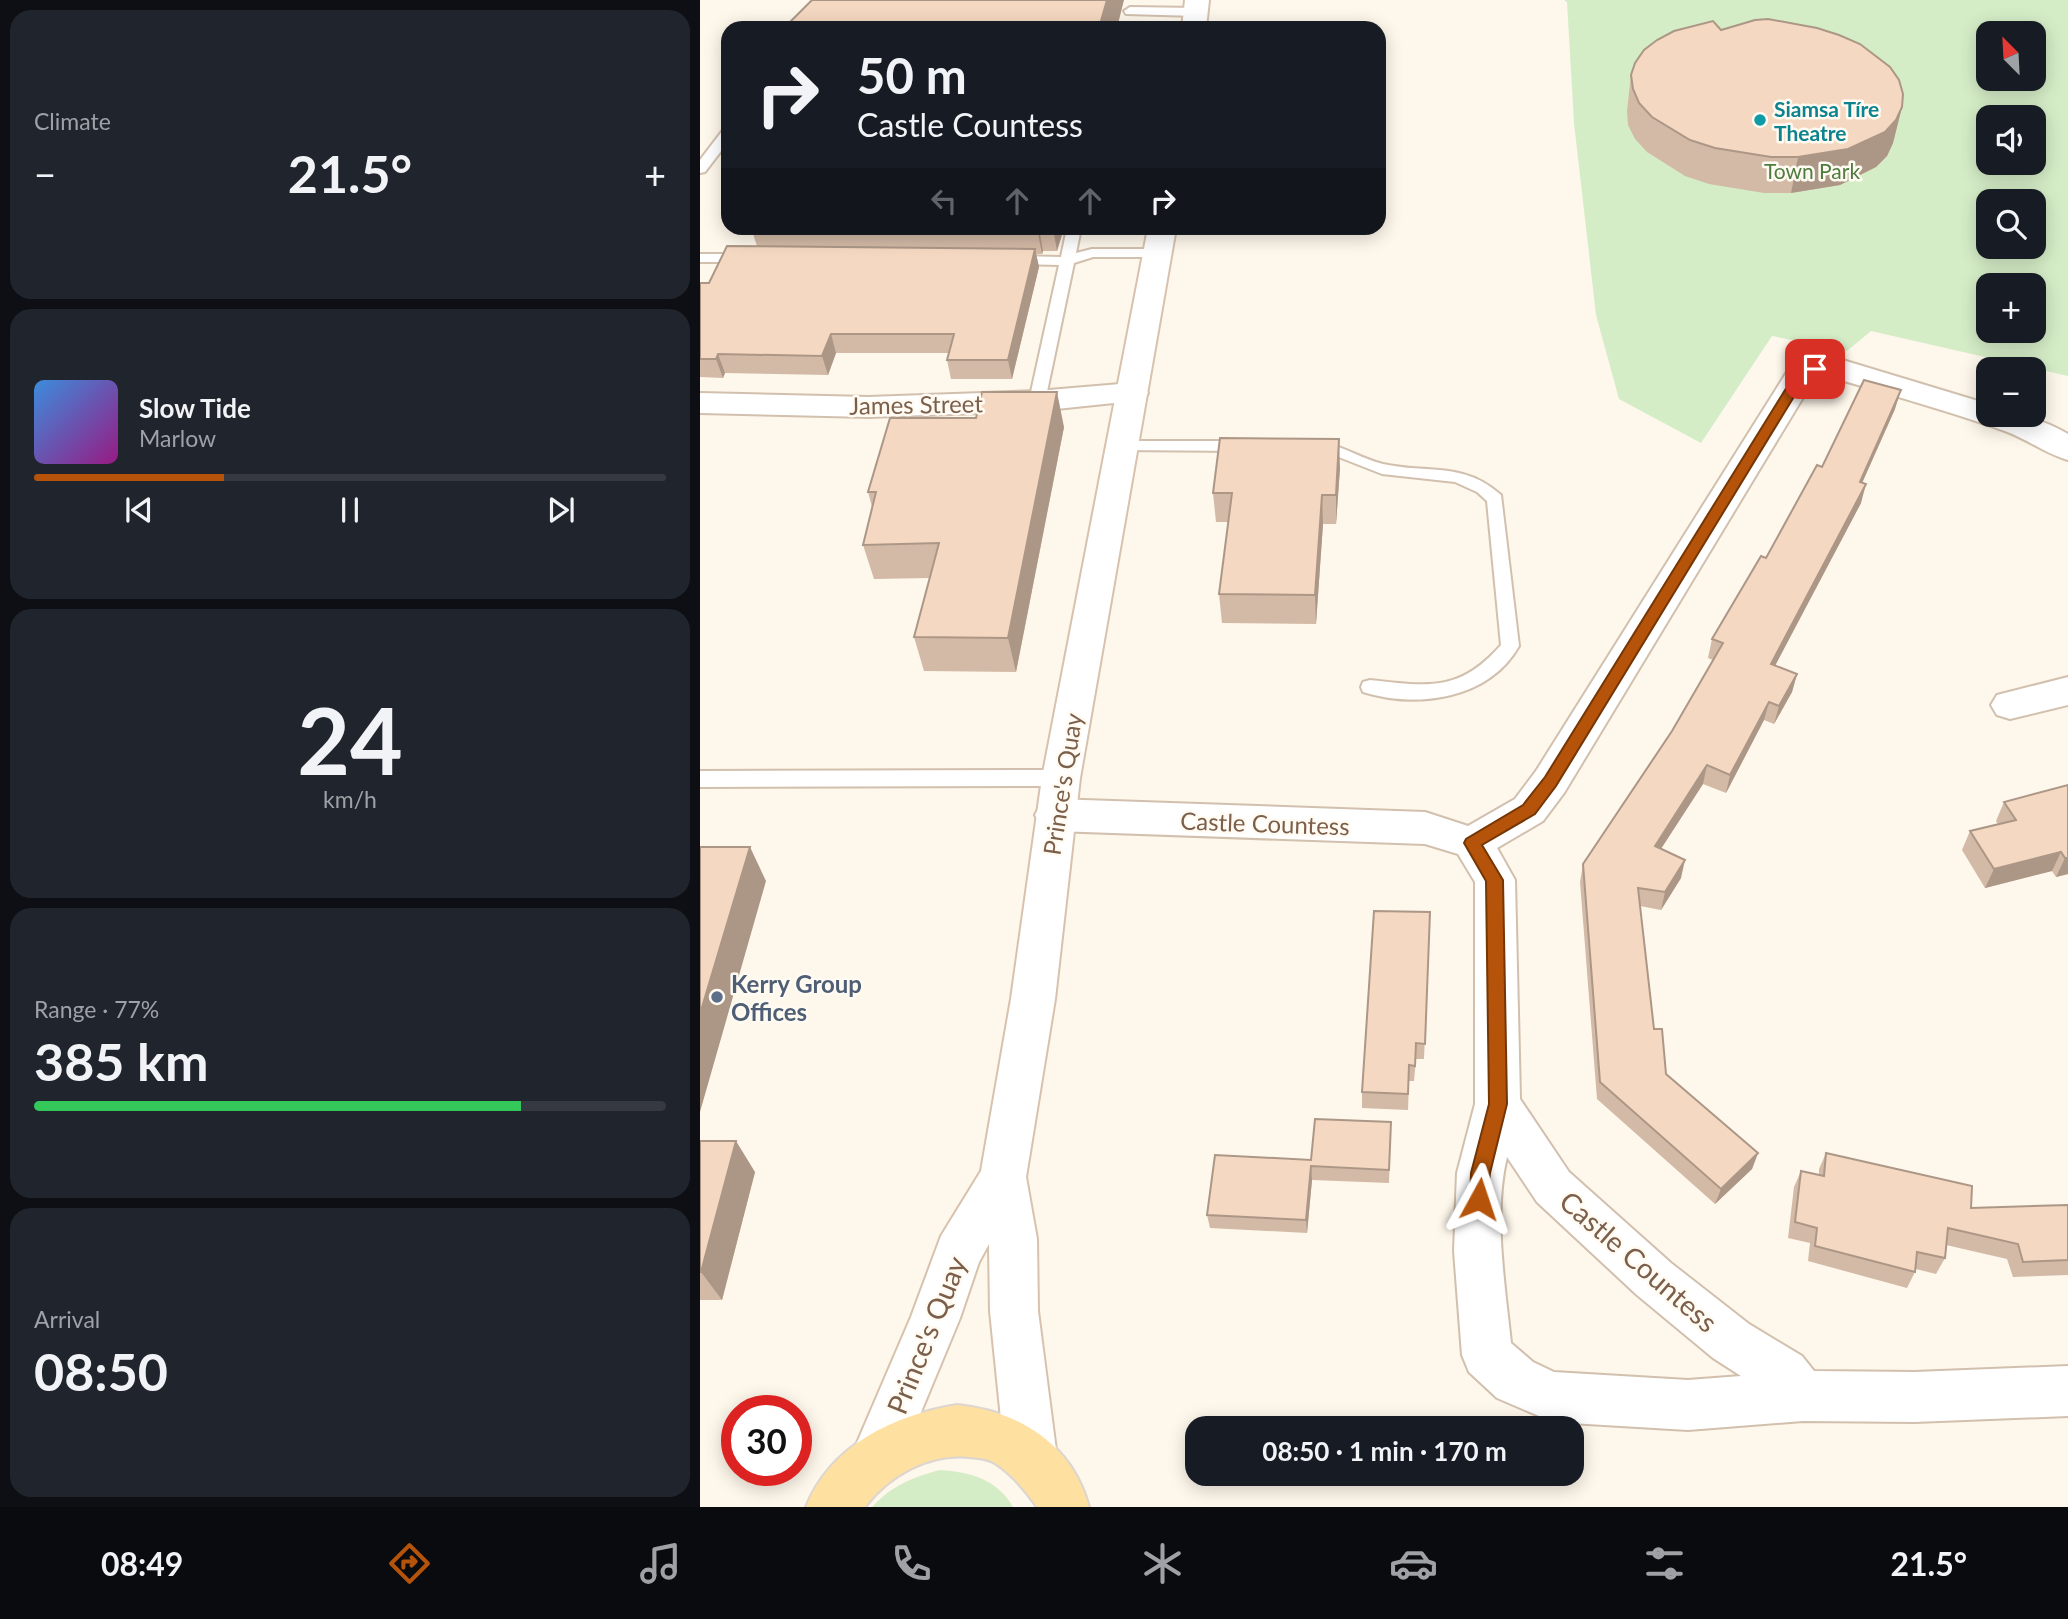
<!DOCTYPE html>
<html lang="en">
<head>
<meta charset="utf-8">
<style>
  body { margin:0; font-family:Lato,sans-serif; background:#20242c; color:#f1f3f6; height:100vh; display:flex; flex-direction:column; font-size:26px; white-space:nowrap }
  * { box-sizing:border-box; margin:0 }
  p { font-size:23px; color:#9ea1a6 }
  .icon { flex:none; width:38px; height:38px; fill:none; stroke:currentColor; stroke-width:2; stroke-linecap:round; stroke-linejoin:round }
  .map { position:relative; flex:1; overflow:hidden }
  .sheet { display:flex; flex-direction:column; gap:10px; padding:10px; background:#0d0f14; width:700px }
  .sheet>* { flex:none }
  .hud { position:absolute; left:21px; top:21px; width:665px; height:214px; border-radius:21px; box-shadow:0 4px 18px #0003; background:#171b24; color:#f1f3f6; overflow:hidden }
  .needle { width:46px; rotate:336deg }
  .controls { position:absolute; left:1276px; top:21px; display:grid; gap:14px }
  .controls a { display:grid; place-items:center; width:70px; height:70px; border-radius:14px; background:#171b24; box-shadow:0 4px 18px #0003; font-size:35px }
  .speed { position:absolute; left:21px; top:1395px; display:flex; gap:14px; font-size:35px; font-weight:700; text-align:center }
  .speed>* { display:grid; place-content:center; width:91px; height:91px; border-radius:50%; background:#171b24; box-shadow:0 4px 18px #0003; line-height:1 }
  .speed .limit { border:10px solid #d22; background:#fff; color:#111 }
  .pin { position:absolute; display:grid; place-items:center; width:60px; height:60px; color:#fff; margin:-30px; border-radius:14px; box-shadow:0 4px 10px #0006 }
  .me { position:absolute; width:77px; margin:-38px; rotate:5deg; stroke-linejoin:round; filter:drop-shadow(0 0 5px #0008) }
  .turn { display:flex; align-items:center; gap:24px; height:147px; padding:0 21px; font-size:32px }
  .turn .icon { width:91px; height:91px; stroke-width:2.5 }
  .turn b { display:block; font-size:49px; line-height:60px }
  .lanes { display:flex; align-items:center; height:66px; padding:0 21px; background:#0003; justify-content:center; gap:35px; direction:ltr }
  .lanes .off { opacity:.35 }
  .big { font-size:52px; font-weight:700; line-height:1.1 }
  .sheet .widget { flex:1; display:flex; flex-direction:column; justify-content:center; gap:10px; min-width:0; padding:0 24px; border-radius:21px; background:#20242c }
  .sheet .dial { align-items:center; gap:0 }
  .dial b { font-size:91px; line-height:1 }
  .song { display:flex; align-items:center; gap:21px }
  .cover { width:84px; height:84px; border-radius:10px; background:linear-gradient(135deg,hsl(210 70% 55%),hsl(310 70% 35%)) }
  .played { height:7px; border-radius:4px; background:linear-gradient(90deg,#b45309 30%,#363941 30%) }
  .keys { display:flex; justify-content:space-around; direction:ltr }
  .heat { display:flex; justify-content:space-between; align-items:center; font-size:38px; direction:ltr }
  .charge { height:10px; border-radius:5px; background:linear-gradient(90deg,#34c759 77%,#363941 0) }
  .trip { position:absolute; left:485px; top:1416px; width:399px; height:70px; border-radius:21px; background:#171b24; box-shadow:0 4px 18px #0003; font-weight:700; line-height:70px; text-align:center }
  .dock { display:flex; height:112px; justify-content:space-around; align-items:center; background:#090b0e; color:#9ea1a6 }
  .dock .icon { width:49px; height:49px }
  .dock .selected { color:#b45309 }
  .dock b { font-size:32px; color:#f1f3f6 }
  main { display:flex; flex:1; min-height:0 }
  .map>svg:first-child { display:block }
  .green { fill:#d5edc7; fill-rule:evenodd }
  .lines { fill:none; stroke-linecap:round; stroke-linejoin:round }
  .lane-casing { stroke:#d2c0ae; stroke-width:4 }
  .street-casing { stroke:#d2c0ae; stroke-width:4 }
  .secondary-casing { stroke:#d7c2ae; stroke-width:4 }
  .primary-casing { stroke:#ddd5d0; stroke-width:4 }
  .lane { fill:#fff; fill-rule:evenodd }
  .street { fill:#fff; fill-rule:evenodd }
  .secondary { fill:#fff; fill-rule:evenodd }
  .primary { fill:#fee0a1; fill-rule:evenodd }
  .wall { fill:#d3baa6 }
  .shaded-wall { fill:#ac9787 }
  .building { fill:#f5d8c1; stroke:#ac9787; stroke-width:2 }
  .route { fill:#b45309; stroke:#753606; stroke-width:2 }
  .culture-dot { fill:#0f9aa8; stroke:#fffbf2; stroke-width:2.5 }
  .service-dot { fill:#5c6f8a; stroke:#fffbf2; stroke-width:2.5 }
  .labels { text-anchor:middle; dominant-baseline:central; stroke-width:5; stroke-linejoin:round; paint-order:stroke }
  .far-culture-label { font-size:21px; font-weight:bold; fill:#0d838f; stroke:#fffbf2; text-anchor:start }
  .far-park-label { font-size:21px; fill:#4e7b3f; stroke:#fffbf2 }
  .street-label { font-size:24px; fill:#7b5f4b; stroke:#fffbf2 }
  .service-label { font-size:24px; font-weight:bold; fill:#4e5e75; stroke:#fffbf2; text-anchor:start }
  .near-street-label { font-size:28px; fill:#7b5f4b; stroke:#fffbf2 }
</style>
</head>
<body>
<main>
<section class="sheet">
<div class="widget"><p>Climate</p>
<div class="heat"><a>−</a><b class="big">21.5°</b><a>+</a></div>
</div>
<div class="widget">
<div class="song"><i class="cover"></i><div><b>Slow Tide</b><p>Marlow</p></div></div>
<div class="played"></div>
<div class="keys"><svg class="icon" aria-label="previous" viewBox="0 0 24 24"><path d="M18 5L8 12l10 7zM5 5v14"/></svg><svg class="icon" aria-label="pause" viewBox="0 0 24 24"><path d="M8 5v14M16 5v14"/></svg><svg class="icon" aria-label="next" viewBox="0 0 24 24"><path d="M6 5l10 7-10 7zM19 5v14"/></svg></div>
</div>
<div class="widget dial"><b>24</b><p>km/h</p></div>
<div class="widget"><p>Range · 77%</p><b class="big">385 km</b><div class="charge"></div></div>
<div class="widget"><p>Arrival</p><b class="big">08:50</b></div>
</section>
<div class="map">
<svg width="1368" height="1507" viewBox="0 0 1368 1507">
  <rect width="100%" height="100%" fill="#fef7eb"/>
  <g class="green">
    <path d="M864 0H1368V376L1171 331 1147 351 1072 336 1001 443 919 399 896 315 874 123 867 2ZM1288 33H1334V79H1288ZM1288 117H1334V163H1288ZM1288 201H1334V247H1288ZM1288 285H1334V331H1288Z"/>
    <path d="M240 1470C270 1472 297 1479 313 1507H172C191 1486 213 1477 240 1470Z"/>
  </g>
  <g class="lines">
    <g class="lane-casing">
      <g id="lane">
        <polygon points="430,7 496,8 502,12 496,16 426,14 424,11"/>
        <polygon points="28,129 28,142 5,172 0,173 0,160 23,130"/>
        <polygon points="367,228 381,228 376,253 392,249 458,249 465,253 458,257 393,257 374,263 345,401 337,406 329,401 359,265 313,264 306,260 313,256 361,257"/>
        <polygon points="0,254 48,254 55,258 48,262 0,262"/>
        <polygon points="423,441 544,441 552,446 544,451 417,450 415,446 417,442"/>
        <path d="M616 442C641 444 659 458 683 464 728 474 763 461 801 495L819 646C789 699 718 709 663 692L661 687 663 682 670 680C728 686 759 693 801 645L787 501 777 492 755 482 682 474 631 454 610 451 608 447Z"/>
        <polygon points="361,770 368,773 371,778 368,783 361,786 0,787 0,771"/>
      </g>
    </g>
    <g class="street-casing">
      <g id="street">
        <path d="M1136 358 1288 404V415C1321 415 1339 417 1368 434V460C1346 454 1327 439 1305 431 1249 411 1191 395 1134 378L1113 381 864 793 843 821 797 848 815 880 820 1099 869 1172 971 1263 1049 1324 1102 1356 1114 1371 1215 1372 1368 1366V1416L1215 1422 1103 1421 988 1430 853 1422 797 1398 769 1372 762 1355 754 1251 757 1173 775 1104V882L758 854 725 844 355 831 341 826 335 815 341 804 355 799 725 812 768 826 815 799 836 771 1090 367 1115 359ZM807 1157 837 1202 937 1295 1013 1358 1041 1376 988 1380 854 1372 833 1362 811 1343C805 1285 793 1214 807 1157Z"/>
        <polygon points="432,383 443,386 448,393 443,400 337,411 168,417 0,413 0,393 168,397 337,391"/>
        <polygon points="1368,677 1368,705 1310,719 1297,715 1291,705 1297,695"/>
      </g>
    </g>
    <g class="secondary-casing">
      <g id="secondary">
        <polygon points="485,0 509,0 506,28 482,28"/>
        <polygon points="448,228 476,228 380,778 355,999 326,1177 337,1239 338,1311 357,1458 349,1476 331,1484 313,1476 305,1458 290,1311 289,1244 279,1262 260,1318 194,1477 176,1485 158,1477 150,1459 211,1317 241,1236 281,1171 311,999 342,778"/>
      </g>
    </g>
    <g class="primary-casing">
      <path id="primary" d="M257 1405C319 1411 372 1444 389 1507H337C326 1491 312 1474 295 1463 287 1458 278 1458 269 1457 229 1453 189 1475 165 1507H106C131 1445 194 1415 257 1405Z"/>
    </g>
    <use href="#lane" class="lane"/>
    <use href="#street" class="street"/>
    <use href="#secondary" class="secondary"/>
    <use href="#primary" class="primary"/>
  </g>
  <g class="wall">
    <polygon points="1021,30 1202,107 1193,143 1187,156 1176,167 1140,185 1091,193 1064,193 1009,184 985,176 947,152 935,139 928,125 927,111 931,75"/>
    <polygon points="51,228 364,228 357,251 343,251 342,254 336,254 339,267 312,379 251,379 247,360 249,353 136,353 128,375 25,373 23,378 0,377 0,283 9,283 57,246"/>
    <polygon points="1195,409 1162,483 1161,503 1075,665 1097,674 1092,692 1074,724 1064,720 1026,793 1003,784 961,849 981,878 961,910 940,906 954,1029 966,1074 1058,1153 1052,1169 1015,1204 897,1099 880,882 883,864 972,731 1013,660 1008,658 1012,639 1066,558 1122,467"/>
    <polygon points="364,427 316,672 224,671 214,637 230,578 174,579 163,545 172,507 168,492"/>
    <polygon points="640,468 636,524 623,524 616,624 522,623 519,594 528,522 516,522 513,493"/>
    <polygon points="1368,785 1368,874 1356,877 1352,871 1285,888 1262,850 1270,831 1298,824 1296,821 1304,802"/>
    <polygon points="730,912 724,1059 716,1059 714,1081 709,1081 708,1110 662,1108 662,1092"/>
    <polygon points="691,1122 689,1183 612,1180 607,1233 510,1228 507,1215 611,1160"/>
    <polygon points="0,1141 55,1172 22,1300 0,1300"/>
    <polygon points="1126,1153 1271,1208 1368,1205 1368,1275 1313,1277 1307,1259 1246,1245 1245,1258 1236,1274 1216,1269 1215,1272 1207,1288 1108,1261 1110,1243 1088,1238 1094,1187 1101,1171 1119,1175 1119,1169"/>
  </g>
  <g class="shaded-wall">
    <polygon points="407,0 424,0 417,28 399,28"/>
    <polygon points="1202,107 1193,143 1187,156 1176,167 1140,185 1091,193 1098,157"/>
    <polygon points="337,228 339,228 343,251 342,254"/>
    <polygon points="353,228 364,228 357,251"/>
    <polygon points="335,249 339,267 312,379 308,360"/>
    <polygon points="131,334 136,353 128,375 122,356"/>
    <polygon points="18,354 25,373 23,378 16,359"/>
    <polygon points="1201,390 1195,409 1154,501 1160,482"/>
    <polygon points="357,392 364,427 316,672 308,638"/>
    <polygon points="639,439 640,468 636,524 636,495"/>
    <polygon points="1166,484 1161,503 1066,683 1071,664"/>
    <polygon points="622,495 623,524 616,624 615,595"/>
    <polygon points="1097,674 1092,692 1074,724 1079,706"/>
    <polygon points="1069,702 1064,720 1026,793 1030,775"/>
    <polygon points="1007,765 1003,784 951,864 955,846"/>
    <polygon points="50,847 66,881 0,1112 0,1014"/>
    <polygon points="1361,852 1352,871 1285,888 1294,869"/>
    <polygon points="1365,858 1368,858 1368,874 1356,877"/>
    <polygon points="985,860 981,878 961,910 965,892"/>
    <polygon points="36,1141 55,1172 22,1300 1,1272"/>
    <polygon points="1058,1153 1052,1169 1015,1204 1021,1189"/>
    <polygon points="611,1166 612,1180 607,1233 606,1220"/>
  </g>
  <g class="building">
    <polygon points="112,0 407,0 399,28 84,28"/>
    <polygon points="1068,19 1117,28 1139,35 1160,44 1190,67 1199,80 1203,94 1202,107 1196,120 1185,132 1148,149 1098,157 1071,157 1015,148 990,140 952,117 939,103 933,89 931,75 935,63 944,50 957,40 974,31 1013,21 1021,30 1055,20"/>
    <polygon points="27,246 335,249 308,360 247,360 254,334 131,334 122,356 18,354 16,359 0,359 0,283 9,283"/>
    <polygon points="1164,380 1201,390 1160,482 1166,484 1071,664 1097,674 1079,706 1069,702 1030,775 1007,765 955,846 985,860 965,892 938,888 954,1029 962,1029 966,1074 1058,1153 1021,1189 900,1082 883,864 972,731 1023,643 1012,639 1061,556 1066,558 1117,465 1122,467"/>
    <polygon points="282,392 357,392 308,638 214,637 239,543 163,545 176,492 168,492 190,418 276,418"/>
    <polygon points="520,438 639,439 636,495 622,495 615,595 519,594 532,493 513,493"/>
    <polygon points="1368,785 1368,858 1365,858 1361,852 1294,869 1270,831 1316,820 1304,802"/>
    <polygon points="0,847 50,847 0,1014"/>
    <polygon points="674,911 730,912 725,1044 716,1043 715,1066 709,1065 708,1094 662,1092"/>
    <polygon points="615,1119 691,1122 689,1170 611,1166 606,1220 507,1215 515,1155 611,1160"/>
    <polygon points="0,1141 36,1141 1,1272 0,1272"/>
    <polygon points="1126,1153 1272,1186 1271,1208 1368,1205 1368,1260 1323,1262 1318,1244 1248,1228 1245,1258 1217,1252 1215,1272 1115,1246 1117,1228 1095,1222 1101,1171 1124,1176"/>
  </g>
  <polygon class="route" points="1115,365 1121,369 1106,377 856,786 835,814 782,845 803,880 807,1104 790,1173 786,1205 779,1208 773,1205 770,1199 771,1173 789,1104 786,881 764,843 766,839 823,805 845,777 1095,374"/>
  <circle class="culture-dot" cx="1060" cy="120" r="7"/>
  <circle class="service-dot" cx="17" cy="997" r="7"/>
  <g class="labels">
    <g class="far-culture-label">
      <text x="1074" y="108">Siamsa Tíre<tspan x="1074" dy="24">Theatre</tspan></text>
    </g>
    <g class="far-park-label">
      <text x="1112" y="170">Town Park</text>
    </g>
    <g class="street-label">
      <text transform="translate(216 404) rotate(-1)">James Street</text>
      <text transform="translate(362 784) rotate(-81)">Prince's Quay</text>
      <text transform="translate(565 823) rotate(2)">Castle Countess</text>
    </g>
    <g class="service-label">
      <text x="31" y="983">Kerry Group<tspan x="31" dy="28">Offices</tspan></text>
    </g>
    <g class="near-street-label">
      <text transform="translate(939 1261) rotate(41)">Castle Countess</text>
      <text transform="translate(226 1335) rotate(-68)">Prince's Quay</text>
    </g>
  </g>
</svg>
<div class="controls">
<a><svg class="needle" viewBox="-14 -14 28 28"><path d="M0-13l5 13h-10z" fill="#e53935"/><path d="M0 13l5-13h-10z" fill="#9ea1a6"/></svg></a>
<a><svg class="icon" aria-label="sound" viewBox="0 0 24 24"><path d="M4 9h4l5-4v14l-5-4H4zM17 9q2 3 0 6"/></svg></a>
<a><svg class="icon" aria-label="search" viewBox="0 0 24 24"><circle cx="10" cy="10" r="6"/><path d="M15 15l6 6"/></svg></a>
<a>+</a>
<a>−</a>
</div>
<div class="speed"><div class="limit">30</div></div>
<div class="pin" style="left:1115px;top:369px;background:#d93025"><svg class="icon" aria-label="arrive" viewBox="0 0 24 24"><path d="M6 21V4h12l-3 4 3 4H6"/></svg></div>
<svg class="me" style="left:779px;top:1199px" viewBox="-20 -20 40 40"><path d="M0-17L14 15 0 8-14 15z" fill="#b45309" stroke="#fff" stroke-width="4"/></svg>
<div class="trip">08:50 · 1 min · 170 m</div>
<div class="hud">
<div class="turn"><svg class="icon" aria-label="right" viewBox="0 0 24 24"><path d="M7 20v-9h11M14 6l5 5-5 5"/></svg><div><b>50 m</b>Castle Countess</div></div>
<div class="lanes"><svg class="icon off" aria-label="left" viewBox="0 0 24 24"><path d="M17 20v-9H6M10 6l-5 5 5 5"/></svg><svg class="icon off" aria-label="ahead" viewBox="0 0 24 24"><path d="M12 20V5M6 11l6-6 6 6"/></svg><svg class="icon off" aria-label="ahead" viewBox="0 0 24 24"><path d="M12 20V5M6 11l6-6 6 6"/></svg><svg class="icon" aria-label="right" viewBox="0 0 24 24"><path d="M7 20v-9h11M14 6l5 5-5 5"/></svg></div>
</div>
</div>
</main>
<nav class="dock">
<b>08:49</b>
<svg class="icon selected" aria-label="directions" viewBox="0 0 24 24"><path d="M12 3l9 9-9 9-9-9zM9 14v-3h6M13 9l2 2-2 2"/></svg>
<svg class="icon" aria-label="music" viewBox="0 0 24 24"><path d="M9 18V5l10-2v13"/><circle cx="6" cy="18" r="3"/><circle cx="16" cy="16" r="3"/></svg>
<svg class="icon" aria-label="phone" viewBox="0 0 24 24"><path d="M5 4h4l2 5-3 2q2 4 5 5l2-3 5 2v4C11 20 4 13 5 4z"/></svg>
<svg class="icon" aria-label="climate" viewBox="0 0 24 24"><path d="M12 3v18M4 7l16 10M4 17L20 7"/></svg>
<svg class="icon" aria-label="car" viewBox="0 0 24 24"><path d="M5 17H2v-5l4-1 3-4h7l3 4 3 1v5h-3M9 17h6M6 11h13"/><circle cx="7" cy="17" r="2"/><circle cx="17" cy="17" r="2"/></svg>
<svg class="icon" aria-label="filters" viewBox="0 0 24 24"><path d="M4 7h16M4 17h16"/><circle cx="9" cy="7" r="2"/><circle cx="15" cy="17" r="2"/></svg>
<b>21.5°</b>
</nav>
</body>
</html>
